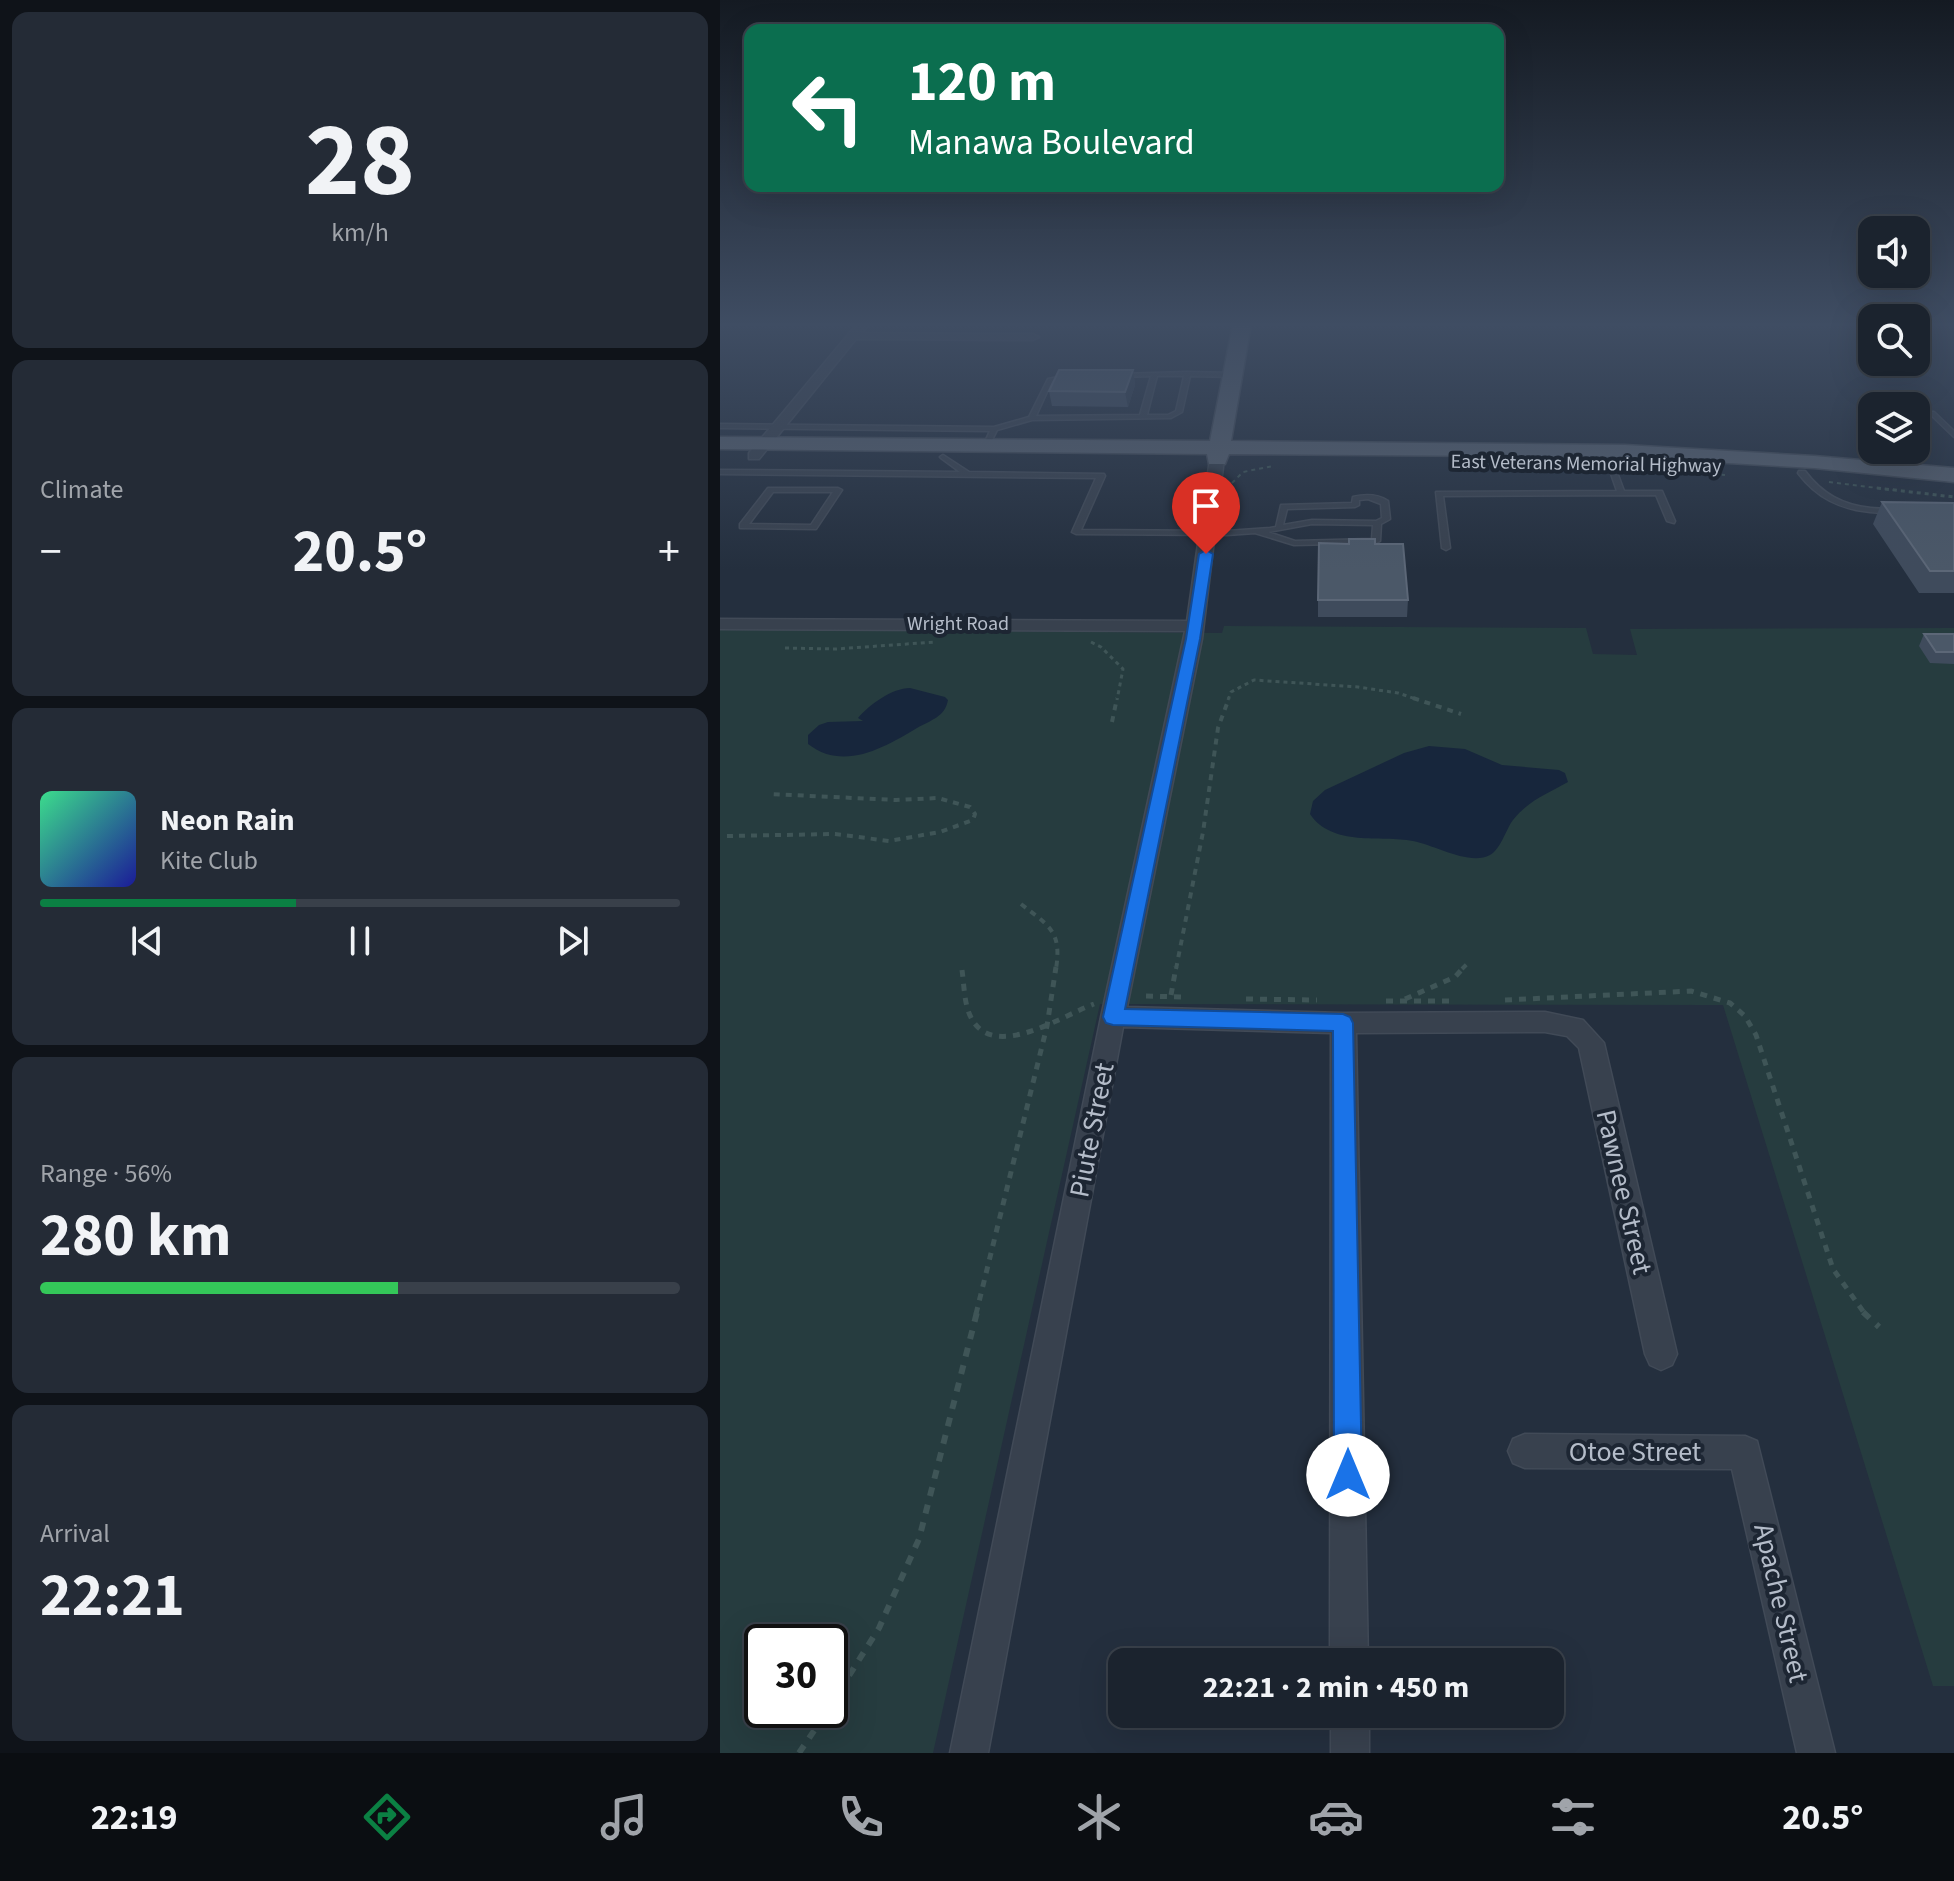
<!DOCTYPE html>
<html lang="en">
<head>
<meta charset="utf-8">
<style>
  body { margin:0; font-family:"Source Sans 3",sans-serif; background:#242b36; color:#f1f3f6; height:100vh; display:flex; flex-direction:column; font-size:30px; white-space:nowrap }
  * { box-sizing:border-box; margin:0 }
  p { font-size:26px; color:#a0a4aa }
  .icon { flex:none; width:44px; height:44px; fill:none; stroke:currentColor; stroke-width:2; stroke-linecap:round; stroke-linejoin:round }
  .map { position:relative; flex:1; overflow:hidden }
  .details { display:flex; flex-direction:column; gap:12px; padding:12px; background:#0f1319; width:720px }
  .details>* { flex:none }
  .guide { position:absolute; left:24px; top:24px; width:760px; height:168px; border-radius:16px; box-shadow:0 8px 32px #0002,0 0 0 2px #39404a; background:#0b6e4f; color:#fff; overflow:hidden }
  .tools { position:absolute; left:1138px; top:216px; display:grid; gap:16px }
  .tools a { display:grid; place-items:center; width:72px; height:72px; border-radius:16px; background:#1b232e; box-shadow:0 8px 32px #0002,0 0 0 2px #39404a; font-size:40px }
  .speed { position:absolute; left:24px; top:1624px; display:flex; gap:16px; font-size:40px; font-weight:700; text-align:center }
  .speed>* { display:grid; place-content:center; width:104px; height:104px; border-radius:50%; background:#1b232e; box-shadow:0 8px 32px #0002,0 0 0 2px #39404a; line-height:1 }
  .speed .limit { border:4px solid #111; border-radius:12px; background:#fff; color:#111 }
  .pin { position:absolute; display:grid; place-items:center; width:68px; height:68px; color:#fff; margin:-82px -34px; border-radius:50% 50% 50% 0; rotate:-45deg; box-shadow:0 0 8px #0007 }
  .pin .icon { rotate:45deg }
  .me { position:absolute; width:88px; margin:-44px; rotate:0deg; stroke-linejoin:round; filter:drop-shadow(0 0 6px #0008) }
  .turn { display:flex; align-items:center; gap:28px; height:168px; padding:0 32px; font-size:36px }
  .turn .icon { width:104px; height:104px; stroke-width:2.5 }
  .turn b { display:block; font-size:56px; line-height:68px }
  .big { font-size:60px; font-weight:700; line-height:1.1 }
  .details .card { flex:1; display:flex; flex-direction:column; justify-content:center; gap:12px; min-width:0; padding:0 28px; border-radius:16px; background:#242b36 }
  .details .dial { align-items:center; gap:0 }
  .dial b { font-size:104px; line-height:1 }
  .song { display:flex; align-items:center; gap:24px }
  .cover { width:96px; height:96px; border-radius:12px; background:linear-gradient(135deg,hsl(150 70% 55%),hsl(240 70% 35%)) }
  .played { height:8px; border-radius:4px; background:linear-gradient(90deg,#0b8043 40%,#39404a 40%) }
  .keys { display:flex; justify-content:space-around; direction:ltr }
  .heat { display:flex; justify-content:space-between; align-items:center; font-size:44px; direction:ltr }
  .charge { height:12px; border-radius:6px; background:linear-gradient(90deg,#34c759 56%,#39404a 0) }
  .trip { position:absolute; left:388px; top:1648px; width:456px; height:80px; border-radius:16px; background:#1b232e; box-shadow:0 8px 32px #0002,0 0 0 2px #39404a; font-weight:700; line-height:80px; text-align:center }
  .dock { display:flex; height:128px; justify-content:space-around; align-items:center; background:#0b0e12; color:#a0a4aa }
  .dock .icon { width:56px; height:56px }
  .dock .current { color:#0b8043 }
  .dock b { font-size:36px; color:#f1f3f6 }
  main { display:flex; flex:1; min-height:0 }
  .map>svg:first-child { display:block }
  .green { fill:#263c3f; fill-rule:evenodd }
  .water { fill:#17263c }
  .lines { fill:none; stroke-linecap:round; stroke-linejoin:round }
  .service-casing { stroke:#414a57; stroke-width:3 }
  .minor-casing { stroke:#414a57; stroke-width:3 }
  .primary-casing { stroke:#414a57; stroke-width:3 }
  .path-far4 { stroke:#3f5557; stroke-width:2; stroke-dasharray:4 4; stroke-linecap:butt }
  .path-far3 { stroke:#3f5557; stroke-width:3; stroke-dasharray:4 4; stroke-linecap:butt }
  .path-far2 { stroke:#3f5557; stroke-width:4; stroke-dasharray:6 6; stroke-linecap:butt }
  .path-far1 { stroke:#3f5557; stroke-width:5; stroke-dasharray:7 7; stroke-linecap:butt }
  .path { stroke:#3f5557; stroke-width:6; stroke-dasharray:9 9; stroke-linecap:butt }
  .service { fill:#38414e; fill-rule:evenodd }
  .minor { fill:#38414e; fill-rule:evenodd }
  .primary { fill:#56606e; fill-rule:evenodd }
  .wall { fill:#3f4b5c }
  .shaded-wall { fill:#2f3b4b }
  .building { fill:#4b5868; stroke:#5c6777; stroke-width:2 }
  .route { fill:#1a73e8; stroke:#114b97; stroke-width:2 }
  .labels { text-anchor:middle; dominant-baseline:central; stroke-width:8; stroke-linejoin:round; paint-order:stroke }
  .far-street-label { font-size:20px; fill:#b4bcc9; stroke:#1d2633 }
  .near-street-label { font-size:28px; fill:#b4bcc9; stroke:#1d2633 }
</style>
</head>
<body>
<main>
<section class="details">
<div class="card dial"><b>28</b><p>km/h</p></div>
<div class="card"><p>Climate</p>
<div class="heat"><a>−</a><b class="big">20.5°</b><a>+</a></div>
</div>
<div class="card">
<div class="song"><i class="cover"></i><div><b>Neon Rain</b><p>Kite Club</p></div></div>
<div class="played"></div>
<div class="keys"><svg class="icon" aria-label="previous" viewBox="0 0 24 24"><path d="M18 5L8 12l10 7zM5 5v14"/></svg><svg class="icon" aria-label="pause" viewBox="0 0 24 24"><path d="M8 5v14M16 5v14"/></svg><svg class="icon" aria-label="next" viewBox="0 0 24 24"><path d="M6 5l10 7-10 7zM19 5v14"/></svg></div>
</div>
<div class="card"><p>Range · 56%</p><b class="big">280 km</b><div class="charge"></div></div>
<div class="card"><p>Arrival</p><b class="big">22:21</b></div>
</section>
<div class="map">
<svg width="1234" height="1753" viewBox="0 0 1234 1753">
  <rect width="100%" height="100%" fill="#242f3e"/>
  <path class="green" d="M504 626 866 628 873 654 917 655 910 629 1234 628V1686H1213L1003 1005 380 1004 213 1753H0V629L502 633ZM42 1642H110V1710H42Z"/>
  <g class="water">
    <path d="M190 688 225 697 228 700C225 717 211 720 197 728 165 747 124 772 88 744V735L99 725 108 722 143 721 138 718C149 705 172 688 190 688Z"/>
    <path d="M709 746 745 749 782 765 839 770 845 773 848 782C827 794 809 800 793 820 786 829 781 849 770 855 749 866 715 845 693 841 661 835 612 847 590 814L593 801 605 790 684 753Z"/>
  </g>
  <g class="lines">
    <g class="service-casing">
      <g id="service">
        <path d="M467 372 513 373 516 375 513 377 470 376 462 412 451 418 312 420 277 430 270 444 267 446 264 444 270 431 0 428V424L274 427 309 417 328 379 349 375 351 376V378L332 381 316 416 420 415 431 376 402 377 400 376V374ZM437 376H464L456 411 448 415H427Z"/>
        <polygon points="1210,412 1214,412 1234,431 1234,437 1210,414"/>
        <polygon points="886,449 889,451 904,491 942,491 955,521 954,523 947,521 936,495 723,496 730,548 726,550 722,548 716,492 897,491 883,451"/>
        <path d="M223 455 249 472 384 474 385 476 361 530 507 531 550 528 556 527 561 505 632 503 633 497C646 494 657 494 668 501L670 519 661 524 660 541 656 543 574 545 535 533 507 535 356 534 352 532 376 478 0 474V470L240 472 221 458 220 457ZM648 499 661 504 662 518 656 521 592 520 563 525 567 509 635 507 639 505V500ZM592 524 653 525 652 539 575 541 548 532Z"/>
        <path d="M1079 471H1085C1102 494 1123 505 1151 508 1159 509 1168 508 1176 511 1168 514 1159 513 1150 512 1120 509 1097 498 1078 473Z"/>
        <path d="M48 488H118L122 490 96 529 20 528V524ZM53 492H113L91 525 29 524Z"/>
      </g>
    </g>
    <g class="minor-casing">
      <g id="minor">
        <polygon points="137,324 148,325 142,333 313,334 319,337 313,340 136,339 39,459 29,459 29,453"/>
        <polygon points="497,455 504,459 482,639 407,1007 623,1013 825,1012 863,1020 884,1043 957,1354 952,1365 941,1370 930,1365 925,1354 859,1048 847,1036 825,1032 636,1033 648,1662 610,1662 611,1033 403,1027 268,1753 230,1753 381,1017 465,631 0,629 0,619 467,621 490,459"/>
        <polygon points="805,1434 1025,1436 1037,1441 1115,1753 1077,1753 1012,1469 805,1468 793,1463 788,1451 793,1439"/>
        <rect x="611" y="1714" width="38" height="39"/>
      </g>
    </g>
    <g class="primary-casing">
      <polygon id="primary" points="513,324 531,324 511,441 905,445 1094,456 1234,468 1234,482 1094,468 905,457 509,454 505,464 489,464 487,454 0,449 0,437 490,441"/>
    </g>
    <g class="path-far4">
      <polyline points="858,468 881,469"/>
      <polyline points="906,470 1005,475"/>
      <polyline points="1109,482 1174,490"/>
      <polyline points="512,483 523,472 553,466"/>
    </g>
    <g class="path-far3">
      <polyline points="1157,488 1234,497"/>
      <polyline points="371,642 381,647 403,669 397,700"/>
      <polyline points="65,648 116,649 215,642"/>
      <polyline points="508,700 511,692 534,680 638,687 678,693 699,700"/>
    </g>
    <g class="path-far2">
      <polyline points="693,698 741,714"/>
      <polyline points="392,722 397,698"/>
      <polyline points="7,836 115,834 169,841 220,832 253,820 255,814 250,807 218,798 176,800 50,794"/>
      <path d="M301 904C329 926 342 931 336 969"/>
      <polyline points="456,969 483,832 498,728 509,698"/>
      <polyline points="742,969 747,964"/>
    </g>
    <g class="path-far1">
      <path d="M242 970C244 984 244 1000 249 1013 269 1065 341 1016 374 1004"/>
      <polyline points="451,995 456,967"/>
      <polyline points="426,996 461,997"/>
      <polyline points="526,999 597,1000"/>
      <polyline points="685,999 735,977 744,967"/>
      <polyline points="785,1000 971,991 1010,1003 1025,1016 1036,1035 1113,1269 1145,1314"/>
      <polyline points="666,1001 729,1001"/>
      <polyline points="256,1314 327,1026 336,967"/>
    </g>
    <g class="path">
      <polyline points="1143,1312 1159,1327"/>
      <polyline points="110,1706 159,1628 199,1539 257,1312"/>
      <polyline points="79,1753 108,1710"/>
    </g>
    <use href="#service" class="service"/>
    <use href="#minor" class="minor"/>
    <use href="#primary" class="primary"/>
  </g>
  <g class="wall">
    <polygon points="413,370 415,385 408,407 332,406 329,391"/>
    <polygon points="1162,502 1234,503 1234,593 1199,593 1153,524"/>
    <polygon points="655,544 688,600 687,617 598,617 598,600"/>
    <polygon points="1204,634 1234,634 1234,664 1210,663 1199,646"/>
  </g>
  <polygon class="shaded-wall" points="413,370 415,385 408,407 405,392"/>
  <g class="building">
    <polygon points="339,370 413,370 405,392 329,391"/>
    <polygon points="1162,502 1234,503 1234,571 1210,571"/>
    <polygon points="629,539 655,539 655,544 683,544 688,600 598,600 599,543 629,544"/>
    <polygon points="1204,634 1234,634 1234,652 1216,652"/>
  </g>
  <linearGradient id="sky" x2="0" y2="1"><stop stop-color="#141a22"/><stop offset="0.57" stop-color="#3f4d63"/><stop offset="1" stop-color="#3f4d63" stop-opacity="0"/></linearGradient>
  <rect width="1234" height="570" fill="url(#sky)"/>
  <polygon class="route" points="486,550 493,554 480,639 405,1009 623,1014 630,1017 633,1023 642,1475 638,1485 628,1489 618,1485 614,1475 613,1031 393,1025 386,1023 383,1017 466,639 479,554"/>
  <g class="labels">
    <g class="far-street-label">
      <text transform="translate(866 464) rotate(1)">East Veterans Memorial Highway</text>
      <text x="238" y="624">Wright Road</text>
    </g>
    <g class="near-street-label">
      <text transform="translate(372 1130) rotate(-79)">Piute Street</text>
      <text transform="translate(904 1192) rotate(77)">Pawnee Street</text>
      <text x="915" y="1452">Otoe Street</text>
      <text transform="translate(1061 1603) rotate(77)">Apache Street</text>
    </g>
  </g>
</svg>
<div class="tools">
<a><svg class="icon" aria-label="sound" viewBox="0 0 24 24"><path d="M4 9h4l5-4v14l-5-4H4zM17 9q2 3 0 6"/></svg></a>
<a><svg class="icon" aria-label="search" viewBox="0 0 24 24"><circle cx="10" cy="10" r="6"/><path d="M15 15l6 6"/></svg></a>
<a><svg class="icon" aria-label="layers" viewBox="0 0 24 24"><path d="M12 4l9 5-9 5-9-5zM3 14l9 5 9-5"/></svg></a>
</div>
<div class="speed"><div class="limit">30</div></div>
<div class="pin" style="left:486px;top:554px;background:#d93025"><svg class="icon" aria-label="arrive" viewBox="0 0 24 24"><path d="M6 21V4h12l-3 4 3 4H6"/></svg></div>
<svg class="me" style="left:628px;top:1475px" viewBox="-20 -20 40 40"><circle r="19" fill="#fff"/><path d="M0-13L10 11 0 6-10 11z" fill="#1a73e8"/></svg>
<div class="trip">22:21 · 2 min · 450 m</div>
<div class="guide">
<div class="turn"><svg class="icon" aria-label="left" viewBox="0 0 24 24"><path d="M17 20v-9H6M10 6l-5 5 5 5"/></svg><div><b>120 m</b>Manawa Boulevard</div></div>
</div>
</div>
</main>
<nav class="dock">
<b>22:19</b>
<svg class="icon current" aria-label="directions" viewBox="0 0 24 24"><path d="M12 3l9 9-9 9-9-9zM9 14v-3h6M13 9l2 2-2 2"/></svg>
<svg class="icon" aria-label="music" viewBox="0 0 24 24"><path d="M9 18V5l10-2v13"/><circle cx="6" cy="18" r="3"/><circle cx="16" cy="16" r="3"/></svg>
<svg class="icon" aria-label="phone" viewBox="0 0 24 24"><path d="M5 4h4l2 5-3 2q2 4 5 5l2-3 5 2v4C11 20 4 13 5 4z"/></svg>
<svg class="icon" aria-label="climate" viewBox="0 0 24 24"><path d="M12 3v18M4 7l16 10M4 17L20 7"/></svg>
<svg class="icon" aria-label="car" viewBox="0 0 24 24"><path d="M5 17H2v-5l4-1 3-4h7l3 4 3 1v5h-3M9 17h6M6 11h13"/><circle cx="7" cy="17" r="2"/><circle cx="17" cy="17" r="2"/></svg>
<svg class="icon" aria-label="filters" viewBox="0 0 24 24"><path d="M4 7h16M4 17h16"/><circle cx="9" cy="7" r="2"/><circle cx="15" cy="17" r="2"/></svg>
<b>20.5°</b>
</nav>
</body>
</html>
